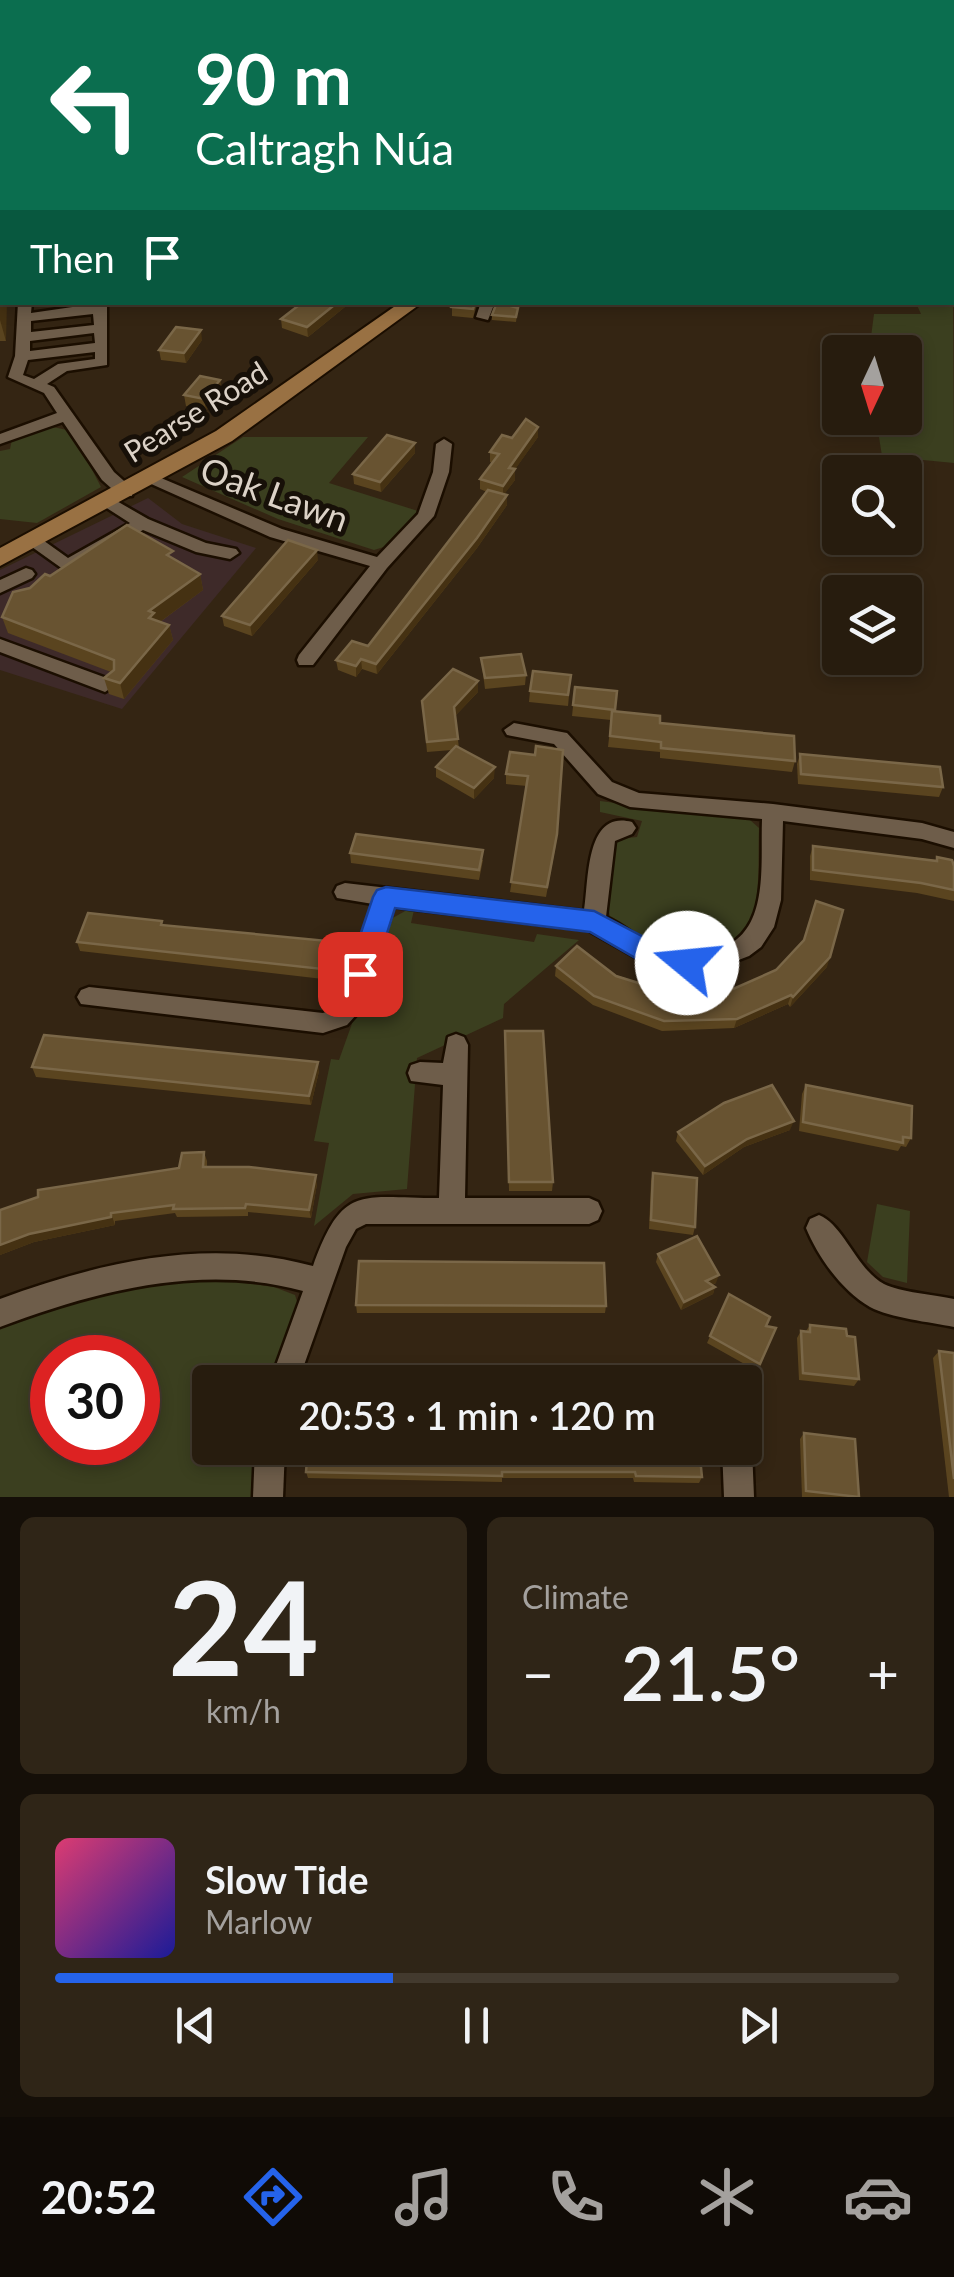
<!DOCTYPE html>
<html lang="en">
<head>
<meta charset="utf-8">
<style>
  body { margin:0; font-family:Lato,sans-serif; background:#2f2517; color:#f1f3f6; height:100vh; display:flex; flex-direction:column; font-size:38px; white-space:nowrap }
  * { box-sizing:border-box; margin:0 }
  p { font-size:32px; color:#a4a19e }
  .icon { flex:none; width:55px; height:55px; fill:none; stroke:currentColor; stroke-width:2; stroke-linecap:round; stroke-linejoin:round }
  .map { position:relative; height:1497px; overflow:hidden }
  .details { display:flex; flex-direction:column; gap:20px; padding:20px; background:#150f08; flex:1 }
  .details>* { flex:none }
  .top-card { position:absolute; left:0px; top:0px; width:955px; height:305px; box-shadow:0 5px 15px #0003,0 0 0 2px #433a2e; background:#0b6e4f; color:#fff; overflow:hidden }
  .needle { width:65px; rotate:184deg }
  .tools { position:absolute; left:822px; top:335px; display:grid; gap:20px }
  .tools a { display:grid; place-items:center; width:100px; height:100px; border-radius:10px; background:#271c0e; box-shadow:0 5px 15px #0003,0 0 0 2px #433a2e; font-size:50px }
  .speed { position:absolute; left:30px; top:1335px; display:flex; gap:20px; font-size:50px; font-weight:700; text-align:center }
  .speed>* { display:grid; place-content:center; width:130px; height:130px; border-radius:50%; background:#271c0e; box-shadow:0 5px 15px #0003,0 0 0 2px #433a2e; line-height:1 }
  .speed .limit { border:15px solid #d22; background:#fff; color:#111 }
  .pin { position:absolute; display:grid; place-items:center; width:85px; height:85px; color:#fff; margin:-42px; border-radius:20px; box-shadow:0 5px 15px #0006 }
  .me { position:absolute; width:110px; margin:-55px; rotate:287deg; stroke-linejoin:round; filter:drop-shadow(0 0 8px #0008) }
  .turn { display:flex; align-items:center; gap:35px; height:210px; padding:0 30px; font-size:45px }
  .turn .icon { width:130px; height:130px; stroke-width:2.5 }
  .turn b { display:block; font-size:70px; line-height:85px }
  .then { display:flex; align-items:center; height:95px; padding:0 30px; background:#0003; gap:20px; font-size:38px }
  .big { font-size:75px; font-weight:600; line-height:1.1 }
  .details .card { flex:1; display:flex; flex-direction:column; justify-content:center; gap:15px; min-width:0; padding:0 35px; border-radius:15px; background:#2f2517 }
  .details .dial { align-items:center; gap:0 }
  .dial b { font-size:130px; line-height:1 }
  .song { display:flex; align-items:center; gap:30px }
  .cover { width:120px; height:120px; border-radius:15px; background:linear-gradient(135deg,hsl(340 70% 55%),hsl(240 70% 35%)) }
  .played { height:10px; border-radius:5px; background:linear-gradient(90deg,#2563eb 40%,#433a2e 40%) }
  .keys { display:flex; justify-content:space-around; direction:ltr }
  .heat { display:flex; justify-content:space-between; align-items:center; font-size:55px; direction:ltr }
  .details .tiles { flex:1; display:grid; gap:20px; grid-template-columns:1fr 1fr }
  .card:last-child { grid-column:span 2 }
  .trip { position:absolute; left:192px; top:1365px; width:570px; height:100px; border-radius:10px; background:#271c0e; box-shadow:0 5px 15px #0003,0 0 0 2px #433a2e; font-weight:600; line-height:100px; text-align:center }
  .dock { display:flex; height:160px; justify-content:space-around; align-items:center; background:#100b06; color:#a4a19e }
  .dock .icon { width:70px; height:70px }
  .dock .current { color:#2563eb }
  .dock b { font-size:45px; color:#f1f3f6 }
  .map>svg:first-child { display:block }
  .commercial { fill:#3e2a29 }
  .green { fill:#3b3f1f; fill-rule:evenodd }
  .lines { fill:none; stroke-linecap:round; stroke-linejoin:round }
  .minor-casing { stroke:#1b0e00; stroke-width:5 }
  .major-casing { stroke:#1b0e00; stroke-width:4 }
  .highway-casing { stroke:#1b0e00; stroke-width:5 }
  .path { stroke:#786b5b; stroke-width:2.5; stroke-dasharray:2.5 4; stroke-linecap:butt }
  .minor { fill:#6e5d4a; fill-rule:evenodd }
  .major { fill:#997143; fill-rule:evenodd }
  .highway { fill:#b57f3e; fill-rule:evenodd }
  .wall { fill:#5a441f }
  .shaded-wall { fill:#453112 }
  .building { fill:#685331; stroke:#7a6748; stroke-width:2.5 }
  .route { fill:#2563eb; stroke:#184099; stroke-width:2.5 }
  .labels { text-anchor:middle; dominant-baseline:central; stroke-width:10; stroke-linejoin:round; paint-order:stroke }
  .far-street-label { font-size:30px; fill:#dcd2c7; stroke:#171008 }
  .street-label { font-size:35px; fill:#dcd2c7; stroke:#171008 }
</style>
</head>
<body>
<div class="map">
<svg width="954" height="1497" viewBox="0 0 954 1497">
  <rect width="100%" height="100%" fill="#342513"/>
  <polygon class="commercial" points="148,498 182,524 256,548 122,709 0,670 0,570"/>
  <g class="green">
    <polygon points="953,283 954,463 882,456 876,418 905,418 905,352 869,352 874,314 921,314 916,303 952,302"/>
    <polygon points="48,426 72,431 101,487 37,523 0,519 0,451 10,449 12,439"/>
    <polygon points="243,437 368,437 329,483 418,511 387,546 374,550 278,519 182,477"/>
    <path d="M600 801 750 820 759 828C758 854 760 882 755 907 748 946 695 963 661 950 644 943 628 932 612 924 605 900 604 862 618 839L637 837 642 821 600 812Z"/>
    <polygon points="407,910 414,910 411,923 534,942 537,934 579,940 504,1004 503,1018 417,1058 407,1189 353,1194 314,1226 329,1143 314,1141 331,1059 339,1060 389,920"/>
    <polygon points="877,1204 910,1211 907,1283 883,1277 867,1262"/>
    <path d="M217 1279 274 1287 295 1295 300 1311 270 1382H210V1448H257L255 1497H0V1323L119 1285ZM52 1358H138V1442H52Z"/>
  </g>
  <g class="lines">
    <g class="minor-casing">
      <g id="minor">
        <rect x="358" y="0" width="10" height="2"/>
        <rect x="0" y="126" width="2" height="6"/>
        <path d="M18 302H32L31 313 107 302V365L67 371 47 384 54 387 114 472 132 488V496H120L102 480 63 422 0 444V434L57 413 44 393 8 377 15 356ZM93 314 94 325 31 332V321ZM94 333 95 343 30 351V341ZM95 352V359L58 364 34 379 23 375 28 360Z"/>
        <polygon points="481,302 495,302 488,320 476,317"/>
        <polygon points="444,439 452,444 449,472 434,516 387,568 313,665 299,665 297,660 299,655 370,566 270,537 140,479 142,475 154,475 282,529 377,557 418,514 433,472 436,444"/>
        <polygon points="108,496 148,519 206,543 236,549 239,553 230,559 196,552 143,530 67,572 25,542 28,538 40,538 68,558 130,523 102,505 100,501"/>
        <polygon points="26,568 32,570 35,574 32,578 0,593 0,580"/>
        <polygon points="0,639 112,680 115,685 105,692 0,652"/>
        <path d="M514 723 567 733 612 782 639 793 773 804 922 823 954 832V848L922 839 783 821 781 900 774 927 761 947 749 956 710 971 662 969 644 962 588 930 394 907 357 1014 347 1025 323 1033 81 1004 77 997 81 990 89 987 323 1013 331 1010 339 1001 373 904 337 898 334 892 337 886 345 883 584 911C589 881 585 809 632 822L636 828 632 834 615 841 606 917C625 925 640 941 659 948 673 954 690 954 705 952 772 943 760 870 762 819L630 807 598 794 554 744 507 735 504 730Z"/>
        <path d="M456 1034 464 1037 468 1045 465 1198H589L598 1202 602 1211 598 1220 589 1224H366L356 1229 346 1247 298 1382H270L303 1291C202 1263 96 1291 0 1327V1299C101 1262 206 1237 313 1266 343 1183 360 1198 439 1198L443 1085 411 1081 408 1073 411 1065 420 1062 443 1063 448 1037Z"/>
        <path d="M819 1215C844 1225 856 1269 884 1284 900 1292 935 1295 954 1299V1327C930 1322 890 1318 870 1307 842 1291 818 1257 806 1228L810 1219Z"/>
        <polygon points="745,1437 752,1448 754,1497 724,1497 722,1448 745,1448"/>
        <polygon points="255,1448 285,1448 283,1497 253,1497"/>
      </g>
    </g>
    <g class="major-casing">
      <polygon id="major" points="401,302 423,302 232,441 0,566 0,548 216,431"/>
    </g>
    <g class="highway-casing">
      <g id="highway">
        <rect x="837" y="0" width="14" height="2"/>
        <polygon points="859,0 873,0 874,2 860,2"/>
        <polygon points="952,197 954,198 954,212 952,211"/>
        <rect x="952" y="251" width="2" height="14"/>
      </g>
    </g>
    <polyline class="path" points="611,2 620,0"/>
    <use href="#minor" class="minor"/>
    <use href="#major" class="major"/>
    <use href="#highway" class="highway"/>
  </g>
  <g class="wall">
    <polygon points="0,275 6,341 0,341"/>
    <polygon points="303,302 351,302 308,337 282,328 281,319"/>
    <polygon points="457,302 477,302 473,318 452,316 452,307"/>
    <polygon points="517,313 516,322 492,320 492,315"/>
    <polygon points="202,340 186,363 161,360 159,350"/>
    <polygon points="220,380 222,390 206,410 186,406 184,395"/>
    <polygon points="538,427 538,437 515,469 515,480 504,494 507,505 477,548 377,674 362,669 356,677 338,670 336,660 368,646 487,492 480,489 480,479 492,463 490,462 490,452 512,438"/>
    <polygon points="415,443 415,453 381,492 354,484 353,474"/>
    <polygon points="175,560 200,574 203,590 160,622 169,625 173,640 124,699 109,694 104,678 111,672 8,633 2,617 30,588 50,576"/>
    <polygon points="318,560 252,636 224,626 222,616 242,594"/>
    <polygon points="481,658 526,675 525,685 485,689"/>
    <polygon points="571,675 568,706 529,702 530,691"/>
    <polygon points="575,687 617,691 614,712 660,723 795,761 792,772 660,758 660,752 608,747 611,720 572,716"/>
    <polygon points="478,692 455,716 459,748 494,778 474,799 436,777 436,767 452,750 427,752 422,701"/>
    <polygon points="563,750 556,844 546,897 510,892 527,786 506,784 506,774 535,755"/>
    <polygon points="800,754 943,787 939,797 798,784 797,764"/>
    <polygon points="813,846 936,860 937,857 954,866 954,901 917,893 810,880 810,856"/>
    <polygon points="350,853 483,860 479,880 351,863"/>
    <polygon points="328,941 329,951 323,979 80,951 77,942"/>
    <polygon points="556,966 616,976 674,994 724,993 827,967 790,1007 788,1004 734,1028 662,1031 593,1005 555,976"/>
    <polygon points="505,1031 553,1182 552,1191 509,1191"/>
    <polygon points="32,1067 319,1071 311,1105 36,1077"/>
    <polygon points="806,1085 911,1138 906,1147 901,1146 898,1151 799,1131 802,1094"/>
    <polygon points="790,1130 744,1147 703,1175 676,1141 678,1132"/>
    <polygon points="204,1152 207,1161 207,1167 317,1184 311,1218 248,1212 248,1216 177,1217 175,1213 115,1221 115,1225 34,1242 0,1255 0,1210 179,1168"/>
    <polygon points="653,1173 695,1227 693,1235 649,1229 651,1181"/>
    <polygon points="658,1254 716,1283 712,1285 715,1287 713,1294 681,1310 656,1262"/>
    <polygon points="729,1294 766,1326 776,1328 757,1371 707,1343"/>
    <polygon points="356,1305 606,1306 605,1313 357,1313"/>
    <polygon points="810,1325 847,1336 859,1379 854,1386 799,1380 797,1338 801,1331 806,1331"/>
    <polygon points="939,1351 954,1353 954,1497 949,1497 933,1358"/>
    <polygon points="804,1433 859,1497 802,1497 800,1439"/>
    <polygon points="308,1448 702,1477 699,1483 634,1482 633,1478 502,1478 502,1482 308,1478 306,1472"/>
  </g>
  <g class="shaded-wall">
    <polygon points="0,275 2,284 2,302 7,302 6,341 0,320"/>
    <polygon points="338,302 351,302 308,337 307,327"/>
    <polygon points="201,330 202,340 186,363 184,353"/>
    <polygon points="220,380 222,390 206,410 204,399"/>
    <polygon points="538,427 538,437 514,471 515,469 515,480 503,496 503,486 509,468"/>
    <polygon points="415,443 415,453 381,492 380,482"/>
    <polygon points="507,495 507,505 477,548 377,674 376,664"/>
    <polygon points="317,550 318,560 252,636 250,625"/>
    <polygon points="200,574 203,590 157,624 153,634 149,611"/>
    <polygon points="169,625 173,640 124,699 120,683"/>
    <polygon points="361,659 362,669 356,677 356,666"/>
    <polygon points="478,681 478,692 454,717 454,707"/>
    <polygon points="495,767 494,778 474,799 474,788"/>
    <polygon points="328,941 329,951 323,979 322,969"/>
    <polygon points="830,957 827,967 790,1007 793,997"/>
    <polygon points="791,995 788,1004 734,1028 737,1019"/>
    <polygon points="318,1062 319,1071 311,1105 309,1096"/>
    <polygon points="794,1121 790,1130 744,1147 703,1175 705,1166 747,1139"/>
    <polygon points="316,1175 317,1184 311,1218 309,1210"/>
    <polygon points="111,1213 115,1225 34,1242 0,1255 0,1245 29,1234"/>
    <polygon points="719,1275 716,1283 703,1289 706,1281"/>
    <polygon points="715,1287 713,1294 681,1310 684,1302"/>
  </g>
  <g class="building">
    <polygon points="32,0 149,0 147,2 31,2"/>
    <polygon points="2,43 2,100 0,100 0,47"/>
    <polygon points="303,302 338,302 307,327 281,319"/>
    <polygon points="457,302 475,302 473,309 452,307"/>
    <polygon points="497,302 518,308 516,317 492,315"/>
    <polygon points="176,327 201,330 184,353 159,350"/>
    <polygon points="200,376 220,380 204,399 184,395"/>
    <polygon points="526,419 538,427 509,468 515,469 503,486 480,479 499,454 490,452 502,435 512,438"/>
    <polygon points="387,435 415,443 380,482 353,474"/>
    <polygon points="488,490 507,495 477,538 376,664 361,659 356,666 336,660 352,641 368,646"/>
    <polygon points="127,525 173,551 167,555 200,574 149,611 154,613 149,618 169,625 120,683 104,678 114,670 114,660 2,617 13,592 30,588 45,574 50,576"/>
    <polygon points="288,540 317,550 250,625 222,616"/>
    <polygon points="521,654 526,675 485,678 481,658"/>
    <polygon points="453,669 478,681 454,707 458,739 427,742 422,701"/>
    <polygon points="533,671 571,675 568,695 530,691"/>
    <polygon points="575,687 617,691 615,710 573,705"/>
    <polygon points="612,711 660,716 660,723 794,736 795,761 661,748 661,742 610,736"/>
    <polygon points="456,746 495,767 474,788 436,767"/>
    <polygon points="536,746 563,750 557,834 547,887 511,882 528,776 506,774 510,752 535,755"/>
    <polygon points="800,754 940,767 943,787 801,774"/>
    <polygon points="356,834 483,850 479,870 350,853"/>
    <polygon points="813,846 937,861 937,857 952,860 954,866 954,890 921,883 813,870"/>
    <polygon points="816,901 843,910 830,957 793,997 791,995 737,1019 664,1021 594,996 556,966 577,946 616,976 674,994 724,993 776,970 804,940"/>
    <polygon points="88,913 162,921 161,925 328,941 322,969 77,942"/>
    <polygon points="505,1031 543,1031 553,1182 509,1182"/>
    <polygon points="44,1035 318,1062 309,1096 32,1067"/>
    <polygon points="772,1085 794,1121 747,1139 705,1166 678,1132 724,1103"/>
    <polygon points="806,1085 912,1106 911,1138 903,1137 903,1143 803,1122"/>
    <polygon points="204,1152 203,1167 249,1167 316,1175 309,1210 246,1204 245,1208 173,1209 174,1205 111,1213 111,1217 29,1234 0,1245 0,1210 38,1197 38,1190 179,1168 182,1153"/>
    <polygon points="653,1173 697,1178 695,1227 651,1220"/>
    <polygon points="697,1236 719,1275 706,1281 715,1287 684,1302 658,1254"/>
    <polygon points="359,1261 604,1263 606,1306 356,1305"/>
    <polygon points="729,1294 770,1317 766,1326 776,1328 760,1364 710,1336"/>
    <polygon points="810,1325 846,1329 847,1336 855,1337 859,1379 803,1373 801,1331 810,1332"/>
    <polygon points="939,1351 954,1353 954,1479"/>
    <polygon points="804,1433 855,1439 859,1497 806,1491"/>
    <polygon points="308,1448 699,1448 702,1477 636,1476 635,1472 502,1472 502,1476 306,1472"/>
  </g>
  <polygon class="route" points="386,887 594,911 665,948 696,955 700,963 696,971 687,974 651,967 590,932 395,908 374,974 370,982 360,985 351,982 347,974 373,897 377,890"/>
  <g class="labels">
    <g class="far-street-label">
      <text transform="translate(195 411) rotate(-32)">Pearse Road</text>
    </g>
    <g class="street-label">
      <text transform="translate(275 493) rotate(20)">Oak Lawn</text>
    </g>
  </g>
</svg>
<div class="tools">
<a><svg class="needle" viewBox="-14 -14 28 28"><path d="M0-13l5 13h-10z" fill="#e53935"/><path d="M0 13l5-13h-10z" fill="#a4a19e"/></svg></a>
<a><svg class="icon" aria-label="search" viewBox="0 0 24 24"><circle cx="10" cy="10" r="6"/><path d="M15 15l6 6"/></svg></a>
<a><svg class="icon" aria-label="layers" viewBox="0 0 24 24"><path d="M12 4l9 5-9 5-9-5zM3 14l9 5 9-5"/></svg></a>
</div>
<div class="speed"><div class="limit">30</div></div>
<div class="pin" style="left:360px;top:974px;background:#d93025"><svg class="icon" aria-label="arrive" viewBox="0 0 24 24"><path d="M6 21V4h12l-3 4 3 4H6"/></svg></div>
<svg class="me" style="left:687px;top:963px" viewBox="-20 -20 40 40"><circle r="19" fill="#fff"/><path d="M0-13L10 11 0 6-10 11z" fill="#2563eb"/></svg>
<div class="trip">20:53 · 1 min · 120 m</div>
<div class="top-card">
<div class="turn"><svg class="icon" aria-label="left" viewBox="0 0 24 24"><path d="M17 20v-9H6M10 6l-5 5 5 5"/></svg><div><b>90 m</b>Caltragh Núa</div></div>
<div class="then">Then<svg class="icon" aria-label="arrive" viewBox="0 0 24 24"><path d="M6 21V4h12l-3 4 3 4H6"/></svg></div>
</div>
</div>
<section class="details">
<div class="tiles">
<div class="card dial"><b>24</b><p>km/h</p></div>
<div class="card"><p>Climate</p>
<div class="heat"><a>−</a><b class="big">21.5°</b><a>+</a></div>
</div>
<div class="card">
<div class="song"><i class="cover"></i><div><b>Slow Tide</b><p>Marlow</p></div></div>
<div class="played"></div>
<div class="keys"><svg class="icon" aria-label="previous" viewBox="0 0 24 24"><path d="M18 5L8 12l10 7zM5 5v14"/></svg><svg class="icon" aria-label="pause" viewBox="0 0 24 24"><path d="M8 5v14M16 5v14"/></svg><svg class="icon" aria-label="next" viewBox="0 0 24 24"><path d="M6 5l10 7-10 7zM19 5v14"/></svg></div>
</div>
</div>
</section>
<nav class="dock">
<b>20:52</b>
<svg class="icon current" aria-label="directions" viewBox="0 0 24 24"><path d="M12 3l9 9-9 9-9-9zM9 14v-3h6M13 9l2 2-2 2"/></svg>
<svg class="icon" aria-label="music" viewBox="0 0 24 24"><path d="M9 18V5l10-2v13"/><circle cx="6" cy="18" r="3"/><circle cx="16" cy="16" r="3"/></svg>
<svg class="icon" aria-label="phone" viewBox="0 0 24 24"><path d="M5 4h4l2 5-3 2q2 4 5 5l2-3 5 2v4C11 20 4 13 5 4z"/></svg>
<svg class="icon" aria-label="climate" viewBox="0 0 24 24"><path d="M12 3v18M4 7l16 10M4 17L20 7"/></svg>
<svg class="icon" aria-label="car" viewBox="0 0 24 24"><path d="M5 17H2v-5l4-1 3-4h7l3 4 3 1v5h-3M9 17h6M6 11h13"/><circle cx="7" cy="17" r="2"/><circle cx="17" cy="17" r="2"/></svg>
</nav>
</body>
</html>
